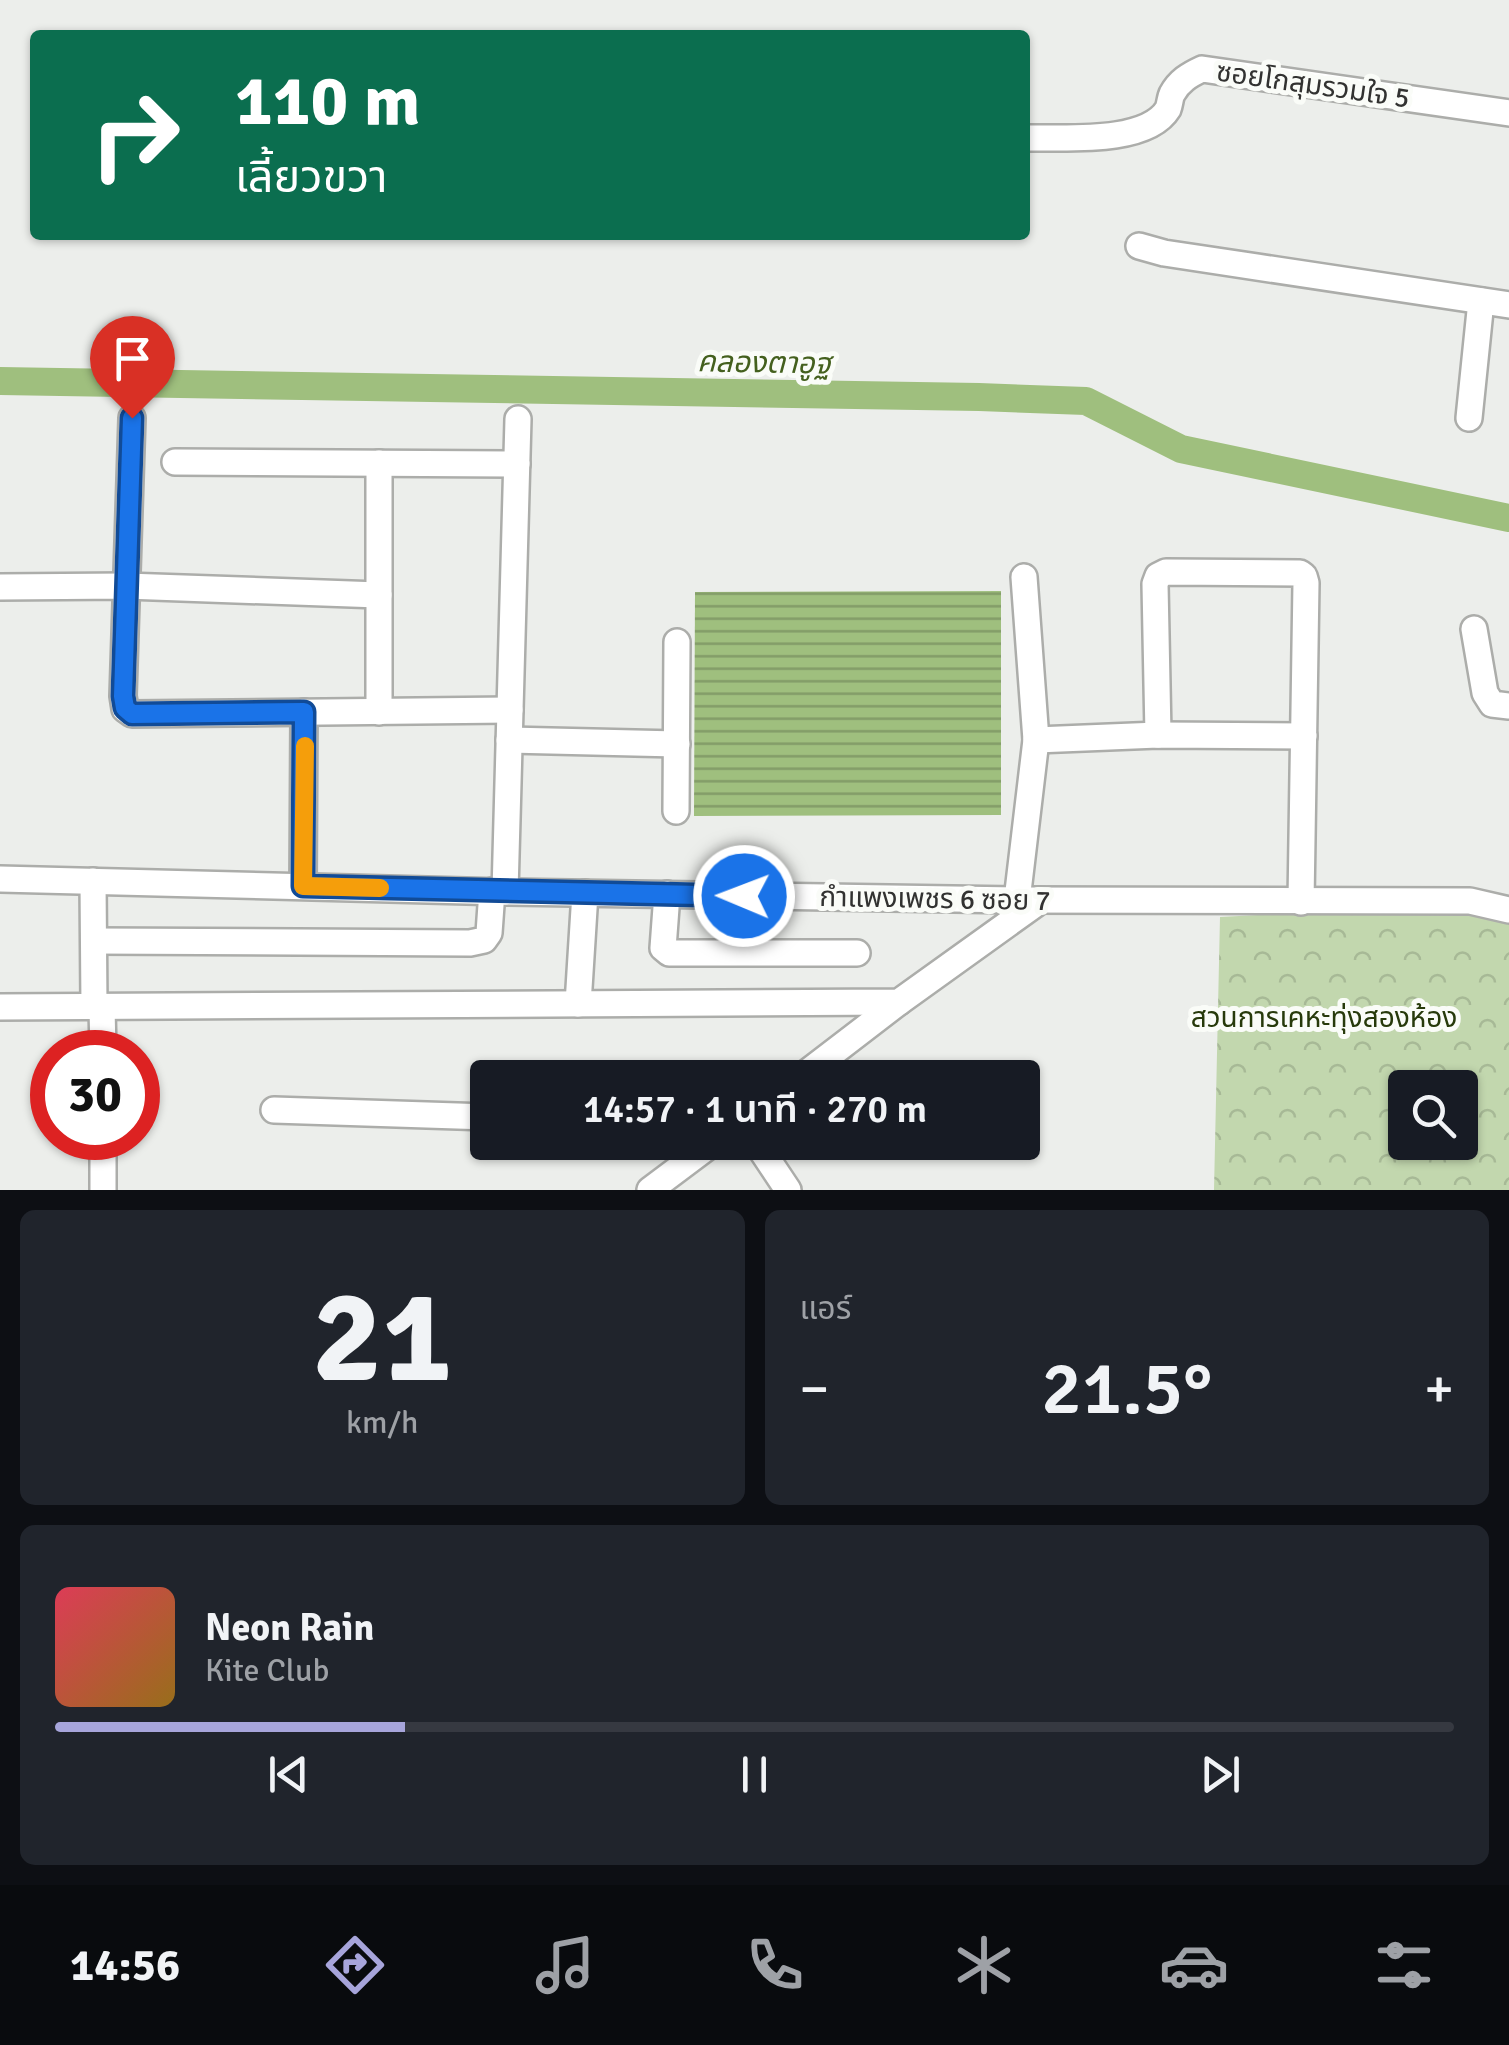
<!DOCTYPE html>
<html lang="th">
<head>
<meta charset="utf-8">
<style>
  body { margin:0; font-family:Signika,"Noto Sans Thai",sans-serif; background:#20242c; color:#f1f3f6; height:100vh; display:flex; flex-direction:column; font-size:38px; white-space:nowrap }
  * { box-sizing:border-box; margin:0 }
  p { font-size:32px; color:#9ea1a6 }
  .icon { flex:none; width:55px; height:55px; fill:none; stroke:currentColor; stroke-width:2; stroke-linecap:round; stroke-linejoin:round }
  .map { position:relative; height:1190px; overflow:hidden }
  .details { display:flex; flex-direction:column; gap:20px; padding:20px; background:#0d0f14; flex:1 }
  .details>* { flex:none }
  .banner { position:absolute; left:30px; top:30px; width:1000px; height:210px; border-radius:10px; box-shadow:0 2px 8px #0004; background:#0b6e4f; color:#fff; overflow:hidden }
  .controls { position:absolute; left:1388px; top:1070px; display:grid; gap:20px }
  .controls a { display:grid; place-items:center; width:90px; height:90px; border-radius:10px; background:#171b24; box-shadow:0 2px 8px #0004; font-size:50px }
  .speed { position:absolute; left:30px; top:1030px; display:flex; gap:20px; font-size:50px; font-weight:700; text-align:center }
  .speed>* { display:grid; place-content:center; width:130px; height:130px; border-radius:50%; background:#171b24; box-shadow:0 2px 8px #0004; line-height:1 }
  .speed .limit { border:15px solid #d22; background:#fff; color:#111 }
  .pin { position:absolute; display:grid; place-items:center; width:85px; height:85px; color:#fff; margin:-102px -42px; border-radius:50% 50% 50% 0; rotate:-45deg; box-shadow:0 0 10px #0007 }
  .pin .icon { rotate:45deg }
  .me { position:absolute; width:110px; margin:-55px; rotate:271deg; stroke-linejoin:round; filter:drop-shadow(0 0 8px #0008) }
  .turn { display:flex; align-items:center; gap:35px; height:210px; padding:0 40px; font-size:45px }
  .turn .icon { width:130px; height:130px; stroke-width:2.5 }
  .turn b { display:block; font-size:70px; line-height:85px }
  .big { font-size:75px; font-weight:600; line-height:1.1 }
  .details .widget { flex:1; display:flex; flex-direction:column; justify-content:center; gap:15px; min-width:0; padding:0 35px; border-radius:15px; background:#20242c }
  .details .dial { align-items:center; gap:0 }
  .dial b { font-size:130px; line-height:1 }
  .song { display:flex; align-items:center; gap:30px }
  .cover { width:120px; height:120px; border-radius:15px; background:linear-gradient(135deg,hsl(350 70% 55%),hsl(40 70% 35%)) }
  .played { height:10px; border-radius:5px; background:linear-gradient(90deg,#a7a5db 25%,#363941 25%) }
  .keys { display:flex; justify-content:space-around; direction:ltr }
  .heat { display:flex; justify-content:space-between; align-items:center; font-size:55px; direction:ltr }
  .details .tiles { flex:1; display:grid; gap:20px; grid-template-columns:1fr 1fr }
  .widget:last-child { grid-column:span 2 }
  .trip { position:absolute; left:470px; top:1060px; width:570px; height:100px; border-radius:10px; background:#171b24; box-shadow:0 2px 8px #0004; font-weight:600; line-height:100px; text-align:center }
  .menu { display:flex; height:160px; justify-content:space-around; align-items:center; background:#090b0e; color:#9ea1a6 }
  .menu .icon { width:70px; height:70px }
  .menu .current { color:#a7a5db }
  .menu b { font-size:45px; color:#f1f3f6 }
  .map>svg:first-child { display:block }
  .park { fill:url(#park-crowns); fill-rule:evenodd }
  .water { fill:url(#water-rules) }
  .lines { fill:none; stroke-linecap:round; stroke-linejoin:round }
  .canal { stroke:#9fbf7e; stroke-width:28 }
  .minor-casing { stroke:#acadaa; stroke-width:30 }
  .minor { stroke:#fff; stroke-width:25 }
  .route-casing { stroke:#114b97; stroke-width:25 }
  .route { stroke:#1a73e8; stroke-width:18 }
  .slow { stroke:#f59e0b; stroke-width:18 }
  .labels { text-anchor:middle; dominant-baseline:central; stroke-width:10; stroke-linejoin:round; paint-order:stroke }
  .street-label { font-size:28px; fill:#323231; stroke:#fafcf8 }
  .park-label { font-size:28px; fill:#273a0b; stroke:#fafcf8 }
  .water-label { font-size:30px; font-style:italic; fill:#44601e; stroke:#fafcf8 }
</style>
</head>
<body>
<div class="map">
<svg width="1509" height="1190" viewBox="0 0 1509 1190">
  <defs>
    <pattern id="park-crowns" width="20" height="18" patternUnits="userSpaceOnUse" patternTransform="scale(2.5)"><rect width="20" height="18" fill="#c2d7ae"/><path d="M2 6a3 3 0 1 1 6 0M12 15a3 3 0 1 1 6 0" fill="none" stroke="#a7b996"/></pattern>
    <pattern id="water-rules" width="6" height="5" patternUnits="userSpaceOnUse" patternTransform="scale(2.5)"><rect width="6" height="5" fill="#9fbf7e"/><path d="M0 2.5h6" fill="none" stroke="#829c68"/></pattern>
  </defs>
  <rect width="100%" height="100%" fill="#eceeeb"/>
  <path class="park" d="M1470 904 1509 916V1190H1214L1220 917ZM1405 1088H1460V1142H1405Z"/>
  <polygon class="water" points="1001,591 1001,815 694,816 695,592"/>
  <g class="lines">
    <polyline class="canal" points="0,381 979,397 1086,401 1181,449 1509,518"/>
    <g class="minor-casing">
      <g id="minor">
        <path d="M1025 138C1062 137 1146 145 1168 109 1170 104 1170 98 1172 94 1179 81 1189 75 1202 69L1509 113"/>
        <polyline points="1139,246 1164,253 1509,305"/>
        <polyline points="132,418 123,696 125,709 132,714 510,710"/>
        <polyline points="1469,418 1481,301"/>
        <polyline points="175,462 517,464"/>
        <polyline points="0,587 126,586 379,595"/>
        <polyline points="1474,629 1485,693 1492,704 1509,706"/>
        <polyline points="379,712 379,463"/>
        <polyline points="1158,735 1155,584 1158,576 1166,572 1300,573 1304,576 1306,583 1301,902"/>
        <polyline points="509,740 677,744"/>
        <polyline points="1036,740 1158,735 1304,736"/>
        <polyline points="676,811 677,642"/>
        <polyline points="0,879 505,892 1017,900 1470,901 1509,910"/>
        <polyline points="93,881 94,1007"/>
        <polyline points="303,886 304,712"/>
        <polyline points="505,892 518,419"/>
        <polyline points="667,894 663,948 669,953 857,953"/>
        <polyline points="1017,900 1036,740 1024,577"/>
        <polyline points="94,941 470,943 484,940 489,933 492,891"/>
        <polyline points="578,1004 585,893"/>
        <polyline points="0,1007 899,1002 1041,900"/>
        <polyline points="102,1007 103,1052"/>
        <polyline points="800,1078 899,1002"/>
        <polyline points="274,1110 488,1117"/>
        <polyline points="103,1138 103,1190"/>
        <polyline points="756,1142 788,1190"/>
        <polyline points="650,1190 714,1142"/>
      </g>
    </g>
    <use href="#minor" class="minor"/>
  </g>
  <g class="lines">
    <g class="route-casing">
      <polyline id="route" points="132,418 123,696 125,708 132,714 304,712 303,886 744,896"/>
    </g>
    <use href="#route" class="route"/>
    <polyline class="slow" points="305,746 303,886 380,888"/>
  </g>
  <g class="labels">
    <g class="street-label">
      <text transform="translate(1313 85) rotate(8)">ซอยโกสุมรวมใจ 5</text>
      <text transform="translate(935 899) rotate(1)">กำแพงเพชร 6 ซอย 7</text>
    </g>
    <g class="park-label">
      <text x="1324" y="1018">สวนการเคหะทุ่งสองห้อง</text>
    </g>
    <g class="water-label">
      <text transform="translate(764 363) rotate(1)">คลองตาอูฐ</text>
    </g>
  </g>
</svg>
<div class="controls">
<a><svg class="icon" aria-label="search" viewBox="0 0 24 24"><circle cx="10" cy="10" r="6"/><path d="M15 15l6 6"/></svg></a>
</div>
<div class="speed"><div class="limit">30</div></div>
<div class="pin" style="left:132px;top:418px;background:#d93025"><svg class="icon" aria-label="arrive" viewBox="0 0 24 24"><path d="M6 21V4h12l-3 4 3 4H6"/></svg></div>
<svg class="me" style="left:744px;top:896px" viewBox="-20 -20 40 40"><circle r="17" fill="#1a73e8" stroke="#fff" stroke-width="3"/><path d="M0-11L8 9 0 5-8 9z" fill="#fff"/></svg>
<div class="trip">14:57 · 1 นาที · 270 m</div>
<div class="banner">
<div class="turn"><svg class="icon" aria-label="right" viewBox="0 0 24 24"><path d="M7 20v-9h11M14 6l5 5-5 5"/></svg><div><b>110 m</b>เลี้ยวขวา</div></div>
</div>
</div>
<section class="details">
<div class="tiles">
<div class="widget dial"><b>21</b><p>km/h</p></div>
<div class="widget"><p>แอร์</p>
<div class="heat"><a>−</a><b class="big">21.5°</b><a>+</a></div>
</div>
<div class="widget">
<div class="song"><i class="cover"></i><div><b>Neon Rain</b><p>Kite Club</p></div></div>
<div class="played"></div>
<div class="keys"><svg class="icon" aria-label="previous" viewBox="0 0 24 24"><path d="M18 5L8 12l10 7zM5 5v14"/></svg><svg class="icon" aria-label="pause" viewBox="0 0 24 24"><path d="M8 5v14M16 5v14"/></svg><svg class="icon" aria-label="next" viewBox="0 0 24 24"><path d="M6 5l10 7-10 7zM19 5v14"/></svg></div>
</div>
</div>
</section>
<nav class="menu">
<b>14:56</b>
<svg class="icon current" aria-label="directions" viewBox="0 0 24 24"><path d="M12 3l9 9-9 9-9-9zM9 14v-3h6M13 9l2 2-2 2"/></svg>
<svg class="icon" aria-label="music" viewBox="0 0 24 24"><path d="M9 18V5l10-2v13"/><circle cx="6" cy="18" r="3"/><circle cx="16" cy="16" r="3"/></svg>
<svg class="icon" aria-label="phone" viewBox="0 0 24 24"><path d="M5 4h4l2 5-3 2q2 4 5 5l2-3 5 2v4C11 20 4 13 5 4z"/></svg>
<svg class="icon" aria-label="climate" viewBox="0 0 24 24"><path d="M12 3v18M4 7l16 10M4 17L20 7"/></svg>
<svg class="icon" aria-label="car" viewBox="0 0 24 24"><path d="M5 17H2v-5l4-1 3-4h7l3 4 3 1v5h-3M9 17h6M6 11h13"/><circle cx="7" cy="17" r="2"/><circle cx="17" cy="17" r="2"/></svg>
<svg class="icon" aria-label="filters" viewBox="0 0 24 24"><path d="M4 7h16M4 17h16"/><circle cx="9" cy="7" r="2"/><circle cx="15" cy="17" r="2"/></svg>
</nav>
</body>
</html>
